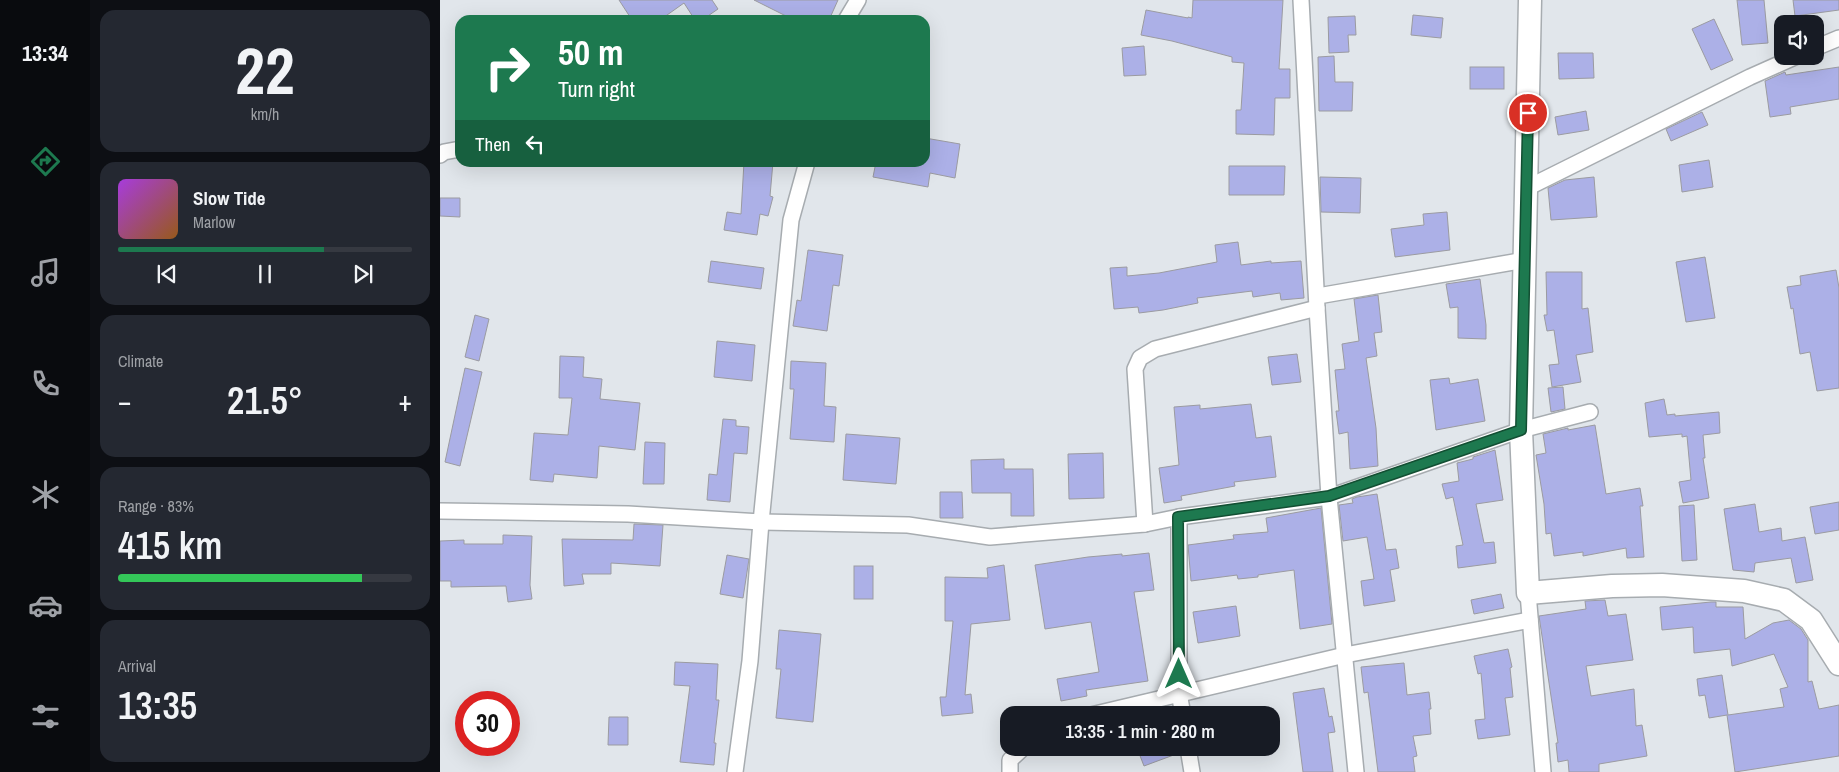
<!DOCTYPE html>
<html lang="en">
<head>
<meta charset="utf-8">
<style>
  body { margin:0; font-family:"Archivo Narrow",sans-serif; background:#242831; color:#f1f3f6; height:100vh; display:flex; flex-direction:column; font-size:19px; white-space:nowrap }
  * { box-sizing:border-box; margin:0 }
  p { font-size:16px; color:#9ea1a6 }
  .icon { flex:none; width:28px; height:28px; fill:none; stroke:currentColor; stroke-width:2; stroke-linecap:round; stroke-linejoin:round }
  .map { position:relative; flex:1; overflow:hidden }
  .side { display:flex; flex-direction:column; gap:10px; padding:10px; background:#0d0f14; width:350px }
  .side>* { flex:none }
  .guide { position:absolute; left:15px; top:15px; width:475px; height:152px; border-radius:15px; box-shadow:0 5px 20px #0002; background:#1d794f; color:#fff; overflow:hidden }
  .tools { position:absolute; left:1334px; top:15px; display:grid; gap:10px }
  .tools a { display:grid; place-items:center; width:50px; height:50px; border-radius:10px; background:#171b24; box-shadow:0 5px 20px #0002; font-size:25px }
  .speed { position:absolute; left:15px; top:691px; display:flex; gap:10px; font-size:25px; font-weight:700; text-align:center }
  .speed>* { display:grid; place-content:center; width:65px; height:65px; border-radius:50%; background:#171b24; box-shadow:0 5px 20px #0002; line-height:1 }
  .speed .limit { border:8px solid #d22; background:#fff; color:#111 }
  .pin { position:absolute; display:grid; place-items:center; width:42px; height:42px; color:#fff; margin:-21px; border:2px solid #fff; border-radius:50%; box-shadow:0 1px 5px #0007 }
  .me { position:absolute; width:55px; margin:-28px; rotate:0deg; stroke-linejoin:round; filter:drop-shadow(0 0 4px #0008) }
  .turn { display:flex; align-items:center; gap:18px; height:105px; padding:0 20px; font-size:22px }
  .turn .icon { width:65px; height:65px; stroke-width:2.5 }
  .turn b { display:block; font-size:35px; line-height:42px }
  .then { display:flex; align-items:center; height:48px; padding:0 20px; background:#0003; gap:10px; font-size:19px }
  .big { font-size:38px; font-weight:600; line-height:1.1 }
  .side .card { flex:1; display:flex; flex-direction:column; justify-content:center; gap:8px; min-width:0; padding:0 18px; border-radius:15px; background:#242831 }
  .side .dial { align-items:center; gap:0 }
  .dial b { font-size:65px; line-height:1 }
  .song { display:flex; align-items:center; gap:15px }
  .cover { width:60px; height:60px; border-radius:8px; background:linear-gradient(135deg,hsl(280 70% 55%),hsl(30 70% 35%)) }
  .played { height:5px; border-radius:2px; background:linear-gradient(90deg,#1d794f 70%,#363941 70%) }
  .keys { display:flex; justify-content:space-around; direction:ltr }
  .heat { display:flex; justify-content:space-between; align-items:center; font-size:28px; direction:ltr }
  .charge { height:8px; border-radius:4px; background:linear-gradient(90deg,#34c759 83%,#363941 0) }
  .trip { position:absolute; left:560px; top:706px; width:280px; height:50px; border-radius:15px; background:#171b24; box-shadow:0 5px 20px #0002; font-weight:600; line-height:50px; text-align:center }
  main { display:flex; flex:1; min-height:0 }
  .menu { display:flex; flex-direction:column; width:90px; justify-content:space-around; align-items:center; background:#090b0e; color:#9ea1a6 }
  .menu .icon { width:35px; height:35px }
  .menu .on { color:#1d794f }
  .menu b { font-size:22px; color:#f1f3f6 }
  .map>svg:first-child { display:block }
  .building { fill:#acb0e7; stroke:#9b9ba1 }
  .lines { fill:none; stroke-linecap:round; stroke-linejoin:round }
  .street-casing { stroke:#a7acb0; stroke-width:18 }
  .secondary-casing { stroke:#a7acb0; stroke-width:25 }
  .street { stroke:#fff; stroke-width:15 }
  .secondary { stroke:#fff; stroke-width:22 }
  .route-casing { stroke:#134f33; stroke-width:12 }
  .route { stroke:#1d794f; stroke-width:9 }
</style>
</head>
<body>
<main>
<nav class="menu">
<b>13:34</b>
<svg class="icon on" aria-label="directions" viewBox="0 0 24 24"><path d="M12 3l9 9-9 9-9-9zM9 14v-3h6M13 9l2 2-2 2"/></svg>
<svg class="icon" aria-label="music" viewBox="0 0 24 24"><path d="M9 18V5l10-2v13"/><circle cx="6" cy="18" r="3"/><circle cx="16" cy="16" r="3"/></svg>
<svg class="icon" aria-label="phone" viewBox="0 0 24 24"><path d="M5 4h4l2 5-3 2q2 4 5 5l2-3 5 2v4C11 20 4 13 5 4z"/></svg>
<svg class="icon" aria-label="climate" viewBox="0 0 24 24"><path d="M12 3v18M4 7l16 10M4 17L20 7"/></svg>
<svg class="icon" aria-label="car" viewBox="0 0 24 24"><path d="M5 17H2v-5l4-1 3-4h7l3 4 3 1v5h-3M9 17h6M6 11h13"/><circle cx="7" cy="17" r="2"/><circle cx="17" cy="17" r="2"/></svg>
<svg class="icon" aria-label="filters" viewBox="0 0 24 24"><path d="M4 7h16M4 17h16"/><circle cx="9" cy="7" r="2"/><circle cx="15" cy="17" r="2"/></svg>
</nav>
<section class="side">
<div class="card dial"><b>22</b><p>km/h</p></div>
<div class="card">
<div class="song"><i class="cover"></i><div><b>Slow Tide</b><p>Marlow</p></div></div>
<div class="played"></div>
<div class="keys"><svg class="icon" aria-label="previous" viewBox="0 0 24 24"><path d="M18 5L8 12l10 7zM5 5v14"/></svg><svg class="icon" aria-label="pause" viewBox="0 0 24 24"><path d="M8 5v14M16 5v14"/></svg><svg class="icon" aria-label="next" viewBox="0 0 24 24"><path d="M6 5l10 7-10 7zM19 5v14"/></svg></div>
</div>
<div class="card"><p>Climate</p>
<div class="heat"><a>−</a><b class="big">21.5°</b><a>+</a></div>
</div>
<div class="card"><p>Range · 83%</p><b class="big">415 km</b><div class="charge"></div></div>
<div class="card"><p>Arrival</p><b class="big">13:35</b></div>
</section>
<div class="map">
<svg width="1399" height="772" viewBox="0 0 1399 772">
  <rect width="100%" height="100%" fill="#e1e6eb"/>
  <g class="building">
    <polygon points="179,0 272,0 278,9 262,20 255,20 244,3 220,20 192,20"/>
    <polygon points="314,0 398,0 389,20 354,20"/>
    <polygon points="753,0 843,0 839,69 850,69 850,98 835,98 834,135 796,134 796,110 801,110 804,63 792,62 792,57 732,41 701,35 706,10 748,18 748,17 752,18"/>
    <polygon points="1297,0 1324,0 1328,43 1302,45"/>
    <polygon points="1353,0 1399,0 1399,10 1355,16"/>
    <polygon points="973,15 1003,18 1001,38 971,35"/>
    <polygon points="915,16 916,35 908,35 909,52 889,53 888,17"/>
    <polygon points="1274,19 1293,60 1271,70 1252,29"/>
    <polygon points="704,46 706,75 684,76 682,48"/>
    <polygon points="1118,53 1153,53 1154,78 1119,79"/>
    <polygon points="894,56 895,82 913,82 912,111 879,111 878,57"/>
    <rect x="1030" y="67" width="34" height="22"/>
    <polygon points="1399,67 1399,99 1350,107 1351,114 1330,117 1325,81 1345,72 1346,75"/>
    <polygon points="1146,111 1149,130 1118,135 1115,117"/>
    <polygon points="1262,112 1268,125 1231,141 1226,129"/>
    <polygon points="485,138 520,144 515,178 490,173 488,187 433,177 436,162 485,162"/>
    <polygon points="1269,160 1273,187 1242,192 1239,165"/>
    <polygon points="304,162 333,162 330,196 333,197 328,216 320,214 317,235 284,230 287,212 301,214"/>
    <polygon points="789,166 845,166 844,195 789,195"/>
    <polygon points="880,177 921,178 920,213 881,212"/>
    <polygon points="1154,177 1157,217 1111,220 1108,188 1125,180"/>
    <polygon points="0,198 20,198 20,217 0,216"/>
    <polygon points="1007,212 1010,250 955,257 951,229 984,225 983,214"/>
    <polygon points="798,242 801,265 831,261 831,263 861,261 864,298 841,300 840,293 813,297 812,291 757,298 758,303 723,310 699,313 698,307 674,309 670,268 687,267 687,276 719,273 777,262 775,245"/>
    <polygon points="368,250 403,255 399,286 393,285 387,331 353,326 357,300 361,301"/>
    <polygon points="1265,257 1275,318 1246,322 1236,262"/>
    <polygon points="271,261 324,268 321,289 268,282"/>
    <polygon points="1396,270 1399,288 1399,388 1377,391 1370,352 1360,354 1353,308 1351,309 1347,287 1361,285 1360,276"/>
    <polygon points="1106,272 1142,272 1142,309 1148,308 1153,352 1136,355 1141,382 1112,387 1109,365 1119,364 1114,330 1107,331 1104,315 1107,315"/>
    <polygon points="1040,279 1046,325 1046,339 1018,338 1018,307 1010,308 1006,284"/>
    <polygon points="938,295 942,332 934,333 937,356 926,358 936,428 938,466 910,469 908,432 899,434 896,411 899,411 895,370 905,369 902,344 919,341 914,299"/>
    <polygon points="35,315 49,319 39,361 25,357"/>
    <polygon points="277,341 315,345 312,381 274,377"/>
    <polygon points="857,354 861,382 832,385 828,357"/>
    <polygon points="120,356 144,357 143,377 162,379 160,399 200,403 195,450 159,446 157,478 114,474 113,482 90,480 94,433 128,435 132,398 119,398"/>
    <polygon points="351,361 386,363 384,406 396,407 394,442 350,439 354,389 350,389"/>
    <polygon points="25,368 42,372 20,466 5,462"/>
    <polygon points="1009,378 1010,384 1038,379 1045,421 996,430 990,380"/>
    <polygon points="1123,387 1125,409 1111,412 1108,388"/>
    <polygon points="1224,399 1227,415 1235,414 1235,416 1279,412 1280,433 1263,435 1265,458 1263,458 1269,498 1243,503 1239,482 1251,480 1247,436 1242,437 1242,434 1209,437 1205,403"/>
    <polygon points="811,404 816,438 831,436 836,477 794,482 795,486 741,496 742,500 724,503 719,468 739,465 734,407 760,405 760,409"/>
    <polygon points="283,419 296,420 296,426 309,427 307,454 294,453 290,502 267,500 269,474 277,475"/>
    <polygon points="1155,425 1166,494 1200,488 1203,506 1200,506 1204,557 1187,558 1186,548 1143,556 1143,552 1114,556 1111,533 1106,534 1104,504 1096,455 1106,453 1103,434 1128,428 1128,430"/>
    <polygon points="406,434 460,438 456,484 403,480"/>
    <polygon points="205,442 225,443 224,484 203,484"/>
    <polygon points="1055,450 1063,500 1036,504 1044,543 1054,542 1056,563 1018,568 1016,546 1023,545 1013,497 1006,499 1002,484 1019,481 1017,463 1033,459 1033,457"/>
    <polygon points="663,453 664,498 629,499 628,454"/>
    <polygon points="564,459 564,469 593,469 594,516 571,516 571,493 532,493 531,460"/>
    <polygon points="500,492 522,492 523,518 500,518"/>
    <polygon points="937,494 946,550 956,549 959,568 950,570 955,601 924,606 921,581 934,579 927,537 903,541 899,505 913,503 912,499 917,497"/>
    <polygon points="1399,502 1399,530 1375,534 1370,507"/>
    <polygon points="1315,504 1319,532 1341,528 1342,541 1365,537 1373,580 1356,583 1351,558 1315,563 1314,572 1293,570 1284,509"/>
    <polygon points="1254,505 1257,560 1242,561 1239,506"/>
    <polygon points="881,508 892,624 860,629 854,570 818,575 818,577 798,579 797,575 751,581 748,545 794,539 793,535 828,532 826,518"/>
    <polygon points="194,524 223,525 220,566 171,563 171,574 142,574 144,584 124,586 122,539 193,540"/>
    <polygon points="63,535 92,536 90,585 92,599 68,602 66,586 11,587 11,581 0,581 0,541 24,540 24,544 63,544"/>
    <polygon points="709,553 714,590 694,592 708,681 646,690 647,696 621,701 617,679 659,672 651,622 605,629 595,565 648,557 682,554 682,556"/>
    <polygon points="287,555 309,559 303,598 280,594"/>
    <polygon points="564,565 570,620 531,624 525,695 531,694 533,713 502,716 500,697 506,697 513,621 505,621 505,577 548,578 547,568"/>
    <rect x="414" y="566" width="19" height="33"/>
    <polygon points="1061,594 1064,608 1034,614 1031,600"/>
    <polygon points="1165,600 1168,616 1186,614 1193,660 1146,666 1151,696 1194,689 1196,726 1202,725 1207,756 1159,764 1159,772 1129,772 1128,760 1118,762 1116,743 1118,743 1099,616 1146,609 1145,601"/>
    <polygon points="1271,602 1276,602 1276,607 1303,607 1305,639 1333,623 1349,620 1361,629 1368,640 1368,682 1372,681 1379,709 1399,705 1399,756 1295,772 1287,715 1269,718 1265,695 1259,696 1257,679 1282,675 1288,715 1344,707 1340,689 1348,687 1334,654 1292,666 1290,649 1254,653 1253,627 1222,630 1220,607"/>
    <polygon points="796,606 800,636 758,643 753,612"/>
    <polygon points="339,630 381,634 373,722 336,718 341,669 336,669"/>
    <polygon points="1068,649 1072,667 1070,668 1073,697 1065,698 1070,735 1038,739 1035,720 1045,719 1041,673 1038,674 1034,656"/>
    <polygon points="235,662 278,664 276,700 279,700 274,743 276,743 274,765 240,762 250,686 234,685"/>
    <polygon points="964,663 967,695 989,692 991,709 989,709 991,734 973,736 977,756 973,757 975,772 938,772 928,692 924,693 921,667"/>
    <polygon points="884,688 889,717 892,716 895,732 888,733 893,772 863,772 853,693"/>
    <polygon points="169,717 188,717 188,745 168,745"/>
    <polygon points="697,748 739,748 739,753 704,766"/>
  </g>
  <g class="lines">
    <g class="street-casing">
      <g id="street">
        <polyline points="861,0 877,308 889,497 916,772"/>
        <polyline points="406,20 418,0"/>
        <polyline points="1375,48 1399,38"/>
        <polyline points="0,155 4,152 20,149"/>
        <polyline points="1087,188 1310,77 1357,56"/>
        <polyline points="878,296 1085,260"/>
        <polyline points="0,511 188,514 321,522 468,525 550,537 705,524 739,517 889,497 1081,430 1150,412"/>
        <polyline points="739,517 739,693 743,715"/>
        <polyline points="705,524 695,369 700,358 715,349 877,308"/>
        <polyline points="1088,593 1103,772"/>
        <polyline points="651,715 905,655 1090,620"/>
        <polyline points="748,748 752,772"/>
        <polyline points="295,772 310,661 321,522 351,220 367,162"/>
        <polyline points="570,772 570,760 583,748"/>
      </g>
    </g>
    <g class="secondary-casing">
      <polyline id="secondary" points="1090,0 1081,430 1088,593 1172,586 1222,585 1304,591 1344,600 1371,620 1399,664"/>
    </g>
    <use href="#street" class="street"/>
    <use href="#secondary" class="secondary"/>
  </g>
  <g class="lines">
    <g class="route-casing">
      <polyline id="route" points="739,674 738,517 889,496 1081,430 1088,113"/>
    </g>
    <use href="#route" class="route"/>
  </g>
</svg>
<div class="tools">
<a><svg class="icon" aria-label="sound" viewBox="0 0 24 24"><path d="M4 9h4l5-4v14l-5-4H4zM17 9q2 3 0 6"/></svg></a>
</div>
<div class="speed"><div class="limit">30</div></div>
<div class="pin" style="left:1088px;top:113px;background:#d93025"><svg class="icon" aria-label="arrive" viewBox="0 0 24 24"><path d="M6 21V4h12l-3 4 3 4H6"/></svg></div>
<svg class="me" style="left:739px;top:674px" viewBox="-20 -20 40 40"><path d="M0-17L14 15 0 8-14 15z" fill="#1d794f" stroke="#fff" stroke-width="4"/></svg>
<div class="trip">13:35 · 1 min · 280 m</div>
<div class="guide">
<div class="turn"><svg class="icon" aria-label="right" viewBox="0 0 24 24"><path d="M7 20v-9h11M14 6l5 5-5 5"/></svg><div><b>50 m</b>Turn right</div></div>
<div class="then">Then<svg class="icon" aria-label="left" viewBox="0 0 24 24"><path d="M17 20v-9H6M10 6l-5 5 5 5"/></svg></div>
</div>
</div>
</main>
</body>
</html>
